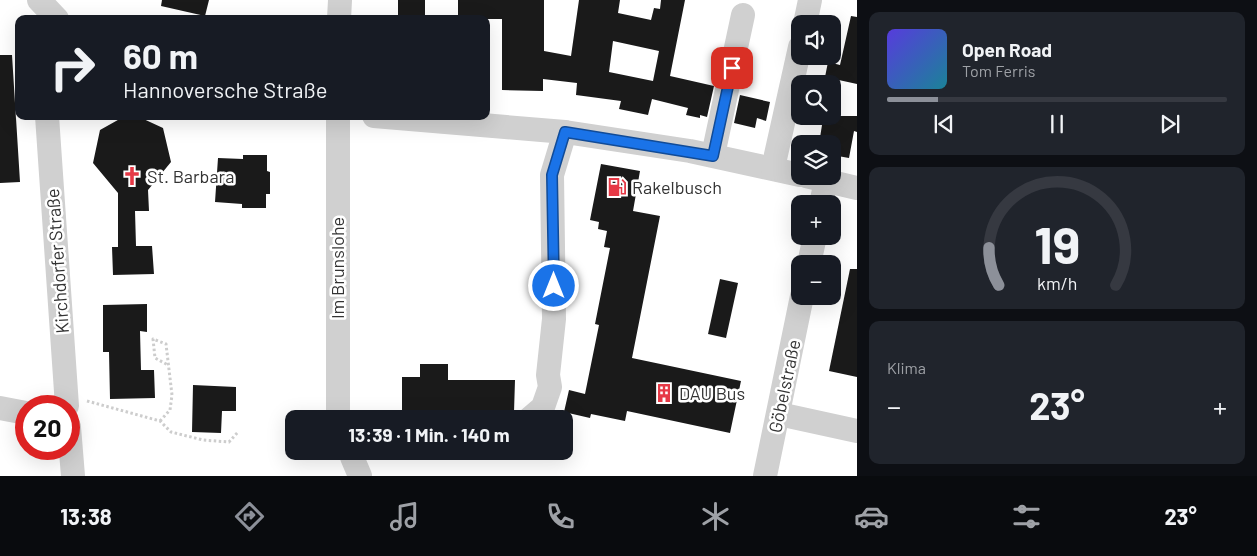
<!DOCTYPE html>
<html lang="de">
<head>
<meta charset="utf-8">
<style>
  body { margin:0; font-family:Barlow,sans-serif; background:#20242c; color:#f1f3f6; height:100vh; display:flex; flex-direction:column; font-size:19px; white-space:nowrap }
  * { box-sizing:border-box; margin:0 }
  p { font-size:16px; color:#9ea1a6 }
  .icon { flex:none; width:28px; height:28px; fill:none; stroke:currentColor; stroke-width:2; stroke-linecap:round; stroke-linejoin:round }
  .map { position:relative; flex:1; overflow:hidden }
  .drawer { display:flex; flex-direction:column; gap:12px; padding:12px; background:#0d0f14; width:400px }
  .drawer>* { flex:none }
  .hud { position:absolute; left:15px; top:15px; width:475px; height:105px; border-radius:10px; box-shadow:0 5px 20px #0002; background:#171b24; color:#f1f3f6; overflow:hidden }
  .controls { position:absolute; left:791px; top:15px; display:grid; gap:10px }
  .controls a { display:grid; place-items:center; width:50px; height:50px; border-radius:10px; background:#171b24; box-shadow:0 5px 20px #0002; font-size:25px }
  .speed { position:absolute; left:15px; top:395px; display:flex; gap:10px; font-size:25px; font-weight:700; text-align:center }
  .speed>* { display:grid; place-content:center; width:65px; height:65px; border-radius:50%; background:#171b24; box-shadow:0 5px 20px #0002; line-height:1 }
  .speed .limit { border:8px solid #d22; background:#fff; color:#111 }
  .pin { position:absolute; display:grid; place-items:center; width:42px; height:42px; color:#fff; margin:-21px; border-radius:10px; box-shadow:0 2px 8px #0006 }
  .me { position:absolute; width:55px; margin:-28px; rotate:0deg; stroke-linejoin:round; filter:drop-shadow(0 0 4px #0008) }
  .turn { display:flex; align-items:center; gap:18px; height:105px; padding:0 25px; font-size:22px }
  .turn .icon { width:65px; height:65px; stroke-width:2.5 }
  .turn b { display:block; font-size:35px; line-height:42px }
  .big { font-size:38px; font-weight:700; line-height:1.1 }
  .drawer .card { flex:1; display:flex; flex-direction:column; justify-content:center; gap:8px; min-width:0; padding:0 18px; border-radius:10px; background:#20242c }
  .drawer .dial { align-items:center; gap:0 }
  .dial svg { height:130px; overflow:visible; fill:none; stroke:#363941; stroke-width:7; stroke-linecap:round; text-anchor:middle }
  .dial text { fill:#f1f3f6; stroke:none }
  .song { display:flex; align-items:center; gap:15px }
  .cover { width:60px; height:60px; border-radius:8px; background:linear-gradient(135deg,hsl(250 70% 55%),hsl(190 70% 35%)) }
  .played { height:5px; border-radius:2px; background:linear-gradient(90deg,#8c9099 15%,#363941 15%) }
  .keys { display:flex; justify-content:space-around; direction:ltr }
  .heat { display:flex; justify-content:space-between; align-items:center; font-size:28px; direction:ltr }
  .trip { position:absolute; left:285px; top:410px; width:288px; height:50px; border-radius:10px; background:#171b24; box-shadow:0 5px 20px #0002; font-weight:700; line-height:50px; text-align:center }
  .tab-bar { display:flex; height:80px; justify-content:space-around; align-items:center; background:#090b0e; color:#9ea1a6 }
  .tab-bar .icon { width:35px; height:35px }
  .tab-bar .on { color:#8c9099 }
  .tab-bar b { font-size:22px; color:#f1f3f6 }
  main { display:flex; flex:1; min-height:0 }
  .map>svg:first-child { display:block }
  .building { fill:#1a1a1a; fill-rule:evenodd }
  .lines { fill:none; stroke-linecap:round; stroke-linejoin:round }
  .path { stroke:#cdcdcd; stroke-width:3; stroke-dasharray:2.5 2.5; stroke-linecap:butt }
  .minor { stroke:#d0d0d0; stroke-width:24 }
  .route-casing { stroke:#114b97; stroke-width:12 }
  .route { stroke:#1a73e8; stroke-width:9 }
  .labels { text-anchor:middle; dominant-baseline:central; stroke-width:5; stroke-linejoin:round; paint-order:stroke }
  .poi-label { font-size:18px; fill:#333; stroke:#fff; text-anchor:start }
  .street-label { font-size:18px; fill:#333; stroke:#fff }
</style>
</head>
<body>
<main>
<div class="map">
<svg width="857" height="476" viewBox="0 0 857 476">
  <rect width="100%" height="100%" fill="#fff"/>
  <g class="building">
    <polygon points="162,0 209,0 205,16 161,6"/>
    <rect x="398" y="0" width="27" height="19"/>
    <path d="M458 0H544V51L571 56 579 0H620L618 13 651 20 654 8 660 9 661 0H685L670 76 714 86 707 117 700 115V118L686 115 688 108 652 99 648 115 619 109 621 101 576 95 577 83 543 79V91L502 90V19H458ZM613 41 659 51 653 81 609 72Z"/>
    <polygon points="851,16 857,17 857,84 825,77 828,62 840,65"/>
    <polygon points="0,55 12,55 20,182 0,183"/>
    <polygon points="740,95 770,102 766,121 757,118 755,128 734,123"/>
    <polygon points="125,116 137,116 163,128 171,162 148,190 149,211 135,211 136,246 152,246 154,274 113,275 112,247 118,247 118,193 93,163 100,130"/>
    <polygon points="815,116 857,116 857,132 854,131 849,158 832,155 832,144 819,144 822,125 814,124"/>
    <polygon points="243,155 267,155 267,171 270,172 270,194 266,194 266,208 242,208 242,204 215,202 218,158 243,159"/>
    <polygon points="601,164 640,171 633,211 660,216 632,358 741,381 730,433 627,411 625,421 591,414 590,418 564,412 569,390 585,394 599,325 595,324 610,248 604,247 607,231 598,229 599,222 590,220"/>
    <polygon points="850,269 857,269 857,377 829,371"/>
    <polygon points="720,279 738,283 726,338 708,334"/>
    <polygon points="147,304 147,332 140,331 141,370 154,370 155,398 110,399 109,352 103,352 103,305"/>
    <polygon points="420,364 448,364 448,380 515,380 514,412 402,411 402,377 420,377"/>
    <polygon points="193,385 236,387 236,411 222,411 221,433 192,432"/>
  </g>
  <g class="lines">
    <g class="path">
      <polyline points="87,401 160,421 171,432 203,440 229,442 238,432"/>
      <polyline points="160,421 170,410 172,395 166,344 153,339 155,358 168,365"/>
    </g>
    <g class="minor">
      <polyline points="39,0 57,19"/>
      <polyline points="339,19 340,0"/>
      <polyline points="805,24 810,0"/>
      <polyline points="47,116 67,406"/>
      <polyline points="338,116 338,419"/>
      <polyline points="374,116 565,132 690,151 800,175"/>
      <polyline points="713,155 743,15"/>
      <polyline points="773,168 800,47"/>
      <polyline points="806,176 857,188"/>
      <polyline points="821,204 826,181"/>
      <polyline points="809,264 815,236"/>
      <polyline points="0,408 26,413"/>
      <polyline points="779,414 857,431"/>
      <polyline points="529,419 543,407 550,387 548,375 554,319 552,175 565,132"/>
      <polyline points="69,427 73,476"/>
      <polyline points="356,451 352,457 360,476"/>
      <polyline points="765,476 802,296"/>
    </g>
  </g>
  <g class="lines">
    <g class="route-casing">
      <polyline id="route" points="554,286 552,175 565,132 713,156 732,68"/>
    </g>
    <use href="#route" class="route"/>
  </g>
  <defs>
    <g id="church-bare" transform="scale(1.5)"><path d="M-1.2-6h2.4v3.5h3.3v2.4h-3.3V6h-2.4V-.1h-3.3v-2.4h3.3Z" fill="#e63946" stroke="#fff" stroke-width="2.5" paint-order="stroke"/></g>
    <g id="fuel-bare" transform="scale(1.5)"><path d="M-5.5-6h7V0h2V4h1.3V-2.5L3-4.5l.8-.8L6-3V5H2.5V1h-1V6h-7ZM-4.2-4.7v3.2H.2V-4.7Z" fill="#e63946" stroke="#fff" stroke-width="2.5" paint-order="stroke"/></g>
    <g id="building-bare" transform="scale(1.5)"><path d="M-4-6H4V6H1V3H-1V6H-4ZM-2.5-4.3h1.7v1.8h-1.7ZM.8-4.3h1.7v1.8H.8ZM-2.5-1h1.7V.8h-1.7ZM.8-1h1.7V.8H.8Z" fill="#e63946" stroke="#fff" stroke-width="2.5" paint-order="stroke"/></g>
  </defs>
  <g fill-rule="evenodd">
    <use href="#church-bare" x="132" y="176"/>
    <use href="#fuel-bare" x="617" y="187"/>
    <use href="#building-bare" x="664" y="393"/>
  </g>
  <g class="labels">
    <g class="poi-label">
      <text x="147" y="176">St. Barbara</text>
      <text x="632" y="187">Rakelbusch</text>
      <text x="679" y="393">DAU Bus</text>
    </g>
    <g class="street-label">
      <text transform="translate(57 261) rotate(-94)">Kirchdorfer Straße</text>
      <text transform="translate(337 268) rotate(-90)">Im Brunslohe</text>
      <text transform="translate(784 386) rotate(-78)">Göbelstraße</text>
    </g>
  </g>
</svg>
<div class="controls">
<a><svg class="icon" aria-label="sound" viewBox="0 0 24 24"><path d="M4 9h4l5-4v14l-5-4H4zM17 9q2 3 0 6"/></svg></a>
<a><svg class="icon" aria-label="search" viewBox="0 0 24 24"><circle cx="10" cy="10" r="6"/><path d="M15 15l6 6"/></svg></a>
<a><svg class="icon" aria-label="layers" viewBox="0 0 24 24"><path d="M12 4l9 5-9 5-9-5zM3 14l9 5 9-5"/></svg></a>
<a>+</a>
<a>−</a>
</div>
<div class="speed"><div class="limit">20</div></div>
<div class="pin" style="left:732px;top:68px;background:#d93025"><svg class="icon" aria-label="arrive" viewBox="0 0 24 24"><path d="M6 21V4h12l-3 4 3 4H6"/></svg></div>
<svg class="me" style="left:554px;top:286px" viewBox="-20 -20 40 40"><circle r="17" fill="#1a73e8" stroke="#fff" stroke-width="3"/><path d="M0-11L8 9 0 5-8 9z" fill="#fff"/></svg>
<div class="trip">13:39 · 1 Min. · 140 m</div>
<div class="hud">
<div class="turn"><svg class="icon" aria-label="right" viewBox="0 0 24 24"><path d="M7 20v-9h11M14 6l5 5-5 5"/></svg><div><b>60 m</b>Hannoversche Straße</div></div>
</div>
</div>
<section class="drawer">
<div class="card">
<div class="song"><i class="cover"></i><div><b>Open Road</b><p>Tom Ferris</p></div></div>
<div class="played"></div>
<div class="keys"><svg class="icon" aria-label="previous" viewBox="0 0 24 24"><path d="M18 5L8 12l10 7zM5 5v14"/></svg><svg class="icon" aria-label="pause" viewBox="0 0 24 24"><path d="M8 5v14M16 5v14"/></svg><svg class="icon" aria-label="next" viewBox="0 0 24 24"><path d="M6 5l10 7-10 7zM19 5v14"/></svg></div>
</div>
<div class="card dial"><svg viewBox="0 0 100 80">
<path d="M14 69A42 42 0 1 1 86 69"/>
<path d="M14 69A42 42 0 0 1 8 46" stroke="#8c9099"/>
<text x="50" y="56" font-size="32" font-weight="700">19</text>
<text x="50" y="72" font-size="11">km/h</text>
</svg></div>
<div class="card"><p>Klima</p>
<div class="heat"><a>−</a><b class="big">23°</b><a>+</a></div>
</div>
</section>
</main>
<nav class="tab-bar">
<b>13:38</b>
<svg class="icon on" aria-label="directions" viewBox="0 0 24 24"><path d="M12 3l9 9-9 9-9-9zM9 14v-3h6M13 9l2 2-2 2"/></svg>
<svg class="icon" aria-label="music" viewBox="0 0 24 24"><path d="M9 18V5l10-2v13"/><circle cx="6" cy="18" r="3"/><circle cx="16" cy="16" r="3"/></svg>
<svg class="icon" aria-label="phone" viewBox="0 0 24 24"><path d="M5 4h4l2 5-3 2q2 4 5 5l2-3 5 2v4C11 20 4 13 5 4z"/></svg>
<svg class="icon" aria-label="climate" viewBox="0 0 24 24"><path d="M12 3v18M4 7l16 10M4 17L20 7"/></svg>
<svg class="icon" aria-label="car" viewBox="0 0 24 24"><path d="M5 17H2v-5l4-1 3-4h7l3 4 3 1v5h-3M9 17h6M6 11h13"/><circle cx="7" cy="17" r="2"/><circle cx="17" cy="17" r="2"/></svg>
<svg class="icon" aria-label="filters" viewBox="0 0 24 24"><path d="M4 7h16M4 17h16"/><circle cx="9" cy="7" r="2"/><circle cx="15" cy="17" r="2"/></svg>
<b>23°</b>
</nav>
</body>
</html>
